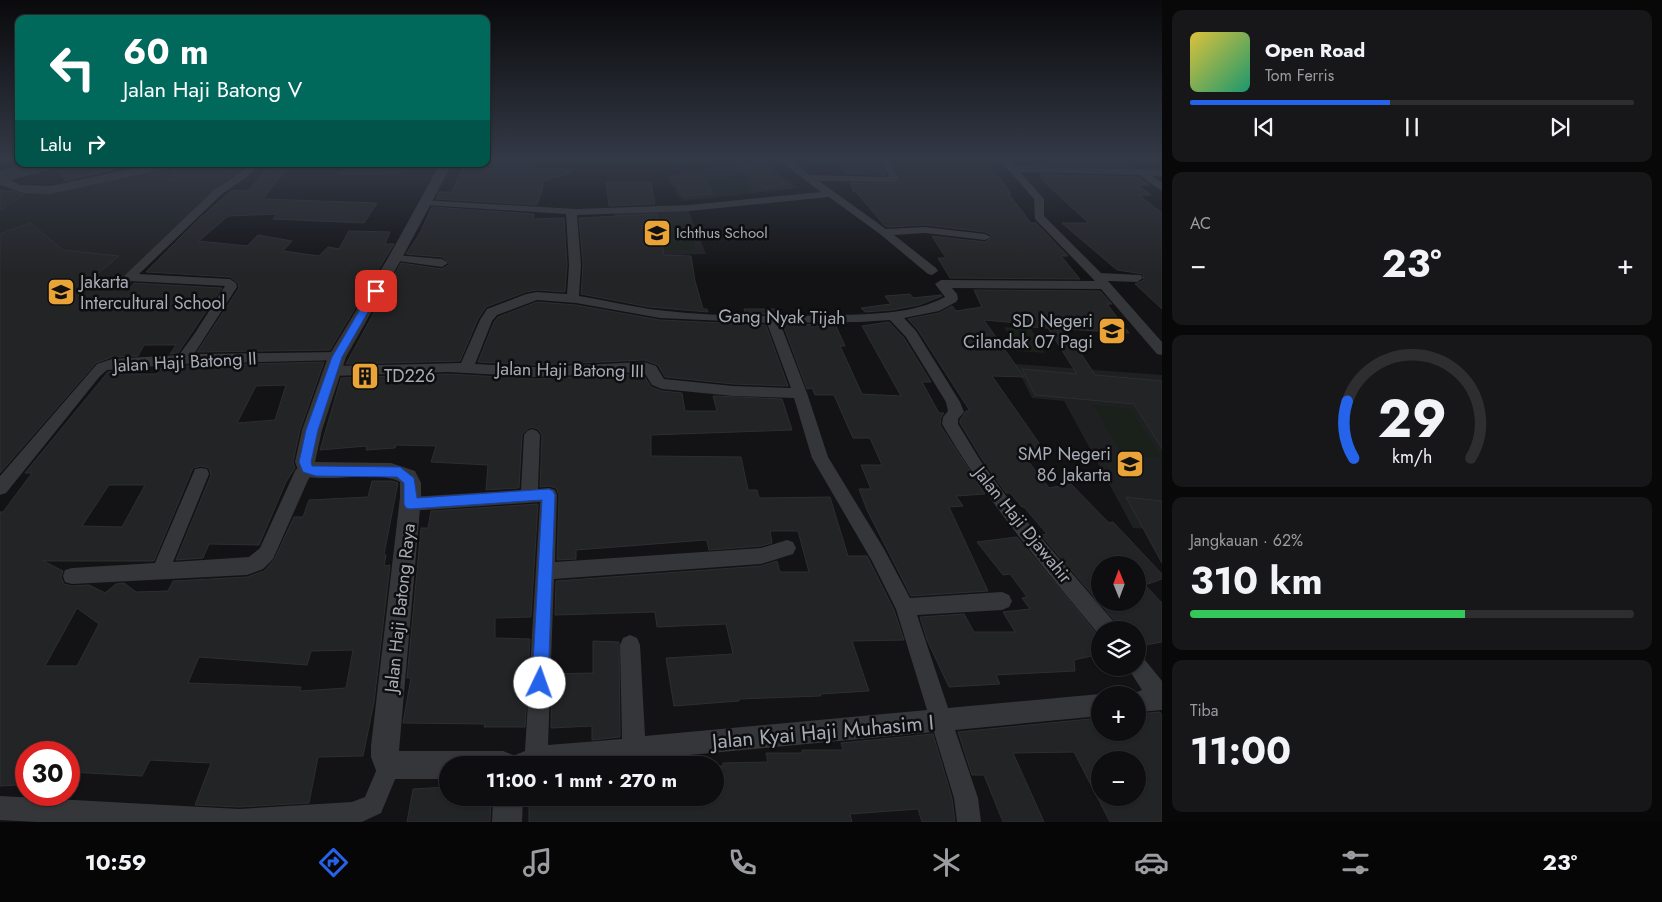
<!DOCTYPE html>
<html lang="id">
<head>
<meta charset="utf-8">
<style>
  body { margin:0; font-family:Jost,sans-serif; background:#171719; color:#f1f3f6; height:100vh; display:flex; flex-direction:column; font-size:19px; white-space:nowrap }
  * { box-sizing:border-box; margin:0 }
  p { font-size:16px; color:#9b9c9f }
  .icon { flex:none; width:28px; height:28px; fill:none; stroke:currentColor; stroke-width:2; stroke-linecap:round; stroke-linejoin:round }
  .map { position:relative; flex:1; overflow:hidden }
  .side { display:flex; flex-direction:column; gap:10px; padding:10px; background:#080809; width:500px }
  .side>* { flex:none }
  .guide { position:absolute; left:15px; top:15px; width:475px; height:152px; border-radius:10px; box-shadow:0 1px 4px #0004,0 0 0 1px #2e2e30; background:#00695c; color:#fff; overflow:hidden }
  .needle { width:32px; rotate:359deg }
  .tools { position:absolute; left:1091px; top:556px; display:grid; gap:10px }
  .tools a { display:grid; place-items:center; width:55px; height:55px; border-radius:50%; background:#0e0e10; box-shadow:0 1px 4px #0004,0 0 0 1px #2e2e30; font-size:25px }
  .speed { position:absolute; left:15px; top:741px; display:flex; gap:10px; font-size:25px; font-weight:700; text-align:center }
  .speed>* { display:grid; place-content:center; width:65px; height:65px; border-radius:50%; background:#0e0e10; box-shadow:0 1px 4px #0004,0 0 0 1px #2e2e30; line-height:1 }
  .speed .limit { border:8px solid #d22; background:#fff; color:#111 }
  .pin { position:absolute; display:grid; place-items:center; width:42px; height:42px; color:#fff; margin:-21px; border-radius:10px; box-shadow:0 2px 8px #0006 }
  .me { position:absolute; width:55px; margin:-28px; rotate:3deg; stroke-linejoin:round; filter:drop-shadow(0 0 4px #0008) }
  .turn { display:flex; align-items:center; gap:18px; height:105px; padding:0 25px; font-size:22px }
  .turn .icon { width:65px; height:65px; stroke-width:2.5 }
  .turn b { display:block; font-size:35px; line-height:42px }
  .then { display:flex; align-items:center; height:48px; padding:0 25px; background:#0003; gap:10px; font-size:19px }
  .big { font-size:38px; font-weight:700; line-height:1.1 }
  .side .card { flex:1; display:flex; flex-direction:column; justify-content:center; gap:8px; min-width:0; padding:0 18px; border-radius:10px; background:#171719 }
  .side .dial { align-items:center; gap:0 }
  .dial svg { height:130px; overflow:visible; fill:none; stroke:#2e2e30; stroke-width:7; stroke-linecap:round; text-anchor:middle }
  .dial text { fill:#f1f3f6; stroke:none }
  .song { display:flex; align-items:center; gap:15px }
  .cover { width:60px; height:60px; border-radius:8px; background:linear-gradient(135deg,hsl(50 70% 55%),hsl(160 70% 35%)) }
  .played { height:5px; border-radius:2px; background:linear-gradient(90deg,#2563eb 45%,#2e2e30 45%) }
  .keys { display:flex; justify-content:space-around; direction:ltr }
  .heat { display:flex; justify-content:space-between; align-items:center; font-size:28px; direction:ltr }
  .charge { height:8px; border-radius:4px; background:linear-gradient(90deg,#34c759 62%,#2e2e30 0) }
  .trip { position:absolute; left:439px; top:756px; width:285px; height:50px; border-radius:25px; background:#0e0e10; box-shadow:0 1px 4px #0004,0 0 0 1px #2e2e30; font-weight:700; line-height:50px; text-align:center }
  .dock { display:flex; height:80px; justify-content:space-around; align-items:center; background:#060606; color:#9b9c9f }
  .dock .icon { width:35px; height:35px }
  .dock .active { color:#2563eb }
  .dock b { font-size:22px; color:#f1f3f6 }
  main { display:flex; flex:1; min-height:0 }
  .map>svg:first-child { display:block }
  .built { fill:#1f2022 }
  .green { fill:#1a201a }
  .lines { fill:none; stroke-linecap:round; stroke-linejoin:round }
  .river { fill:#2a3338; fill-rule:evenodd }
  .building { fill:#232426; stroke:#2d2e31; fill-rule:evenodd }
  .minor { fill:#35363a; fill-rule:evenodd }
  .tertiary { fill:#35363a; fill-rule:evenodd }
  .route { fill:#2563eb; stroke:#184099 }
  .labels { text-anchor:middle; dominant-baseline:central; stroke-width:5; stroke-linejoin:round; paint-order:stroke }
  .far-poi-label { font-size:15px; fill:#a6abb5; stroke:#0e0e10; text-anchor:start }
  .poi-label { font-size:18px; fill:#a6abb5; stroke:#0e0e10; text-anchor:start }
  .street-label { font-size:18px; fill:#a6abb5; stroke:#0e0e10 }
  .near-street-label { font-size:21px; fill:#a6abb5; stroke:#0e0e10 }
</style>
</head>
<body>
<main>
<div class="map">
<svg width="1162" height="822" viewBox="0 0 1162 822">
  <rect width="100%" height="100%" fill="#131315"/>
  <g class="built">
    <polygon points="763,161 798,188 682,201 666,175"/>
    <polygon points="180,164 258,164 251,172 201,205 147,263 98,322 0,405 0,189 41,192 115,180"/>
    <polygon points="324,164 403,164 400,174 339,175 342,166"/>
    <polygon points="688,210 706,254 668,255 623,273 614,212"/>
    <polygon points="1015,364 1162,375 1162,544 1153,529 1133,528 1064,401 1032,398"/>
  </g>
  <g class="green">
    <polygon points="739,176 753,192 719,196 707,180"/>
    <polygon points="660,223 689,223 696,250 665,250"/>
    <polygon points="1004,327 1031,329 1045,353 1017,351"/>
    <polygon points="1093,405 1131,409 1162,458 1122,455"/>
  </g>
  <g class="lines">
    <polygon class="river" points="27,164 59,164 56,168 0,183 0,171"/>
  </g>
  <g class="building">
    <polygon points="839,159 878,159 886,175 846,174"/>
    <polygon points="891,159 983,160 1000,179 1011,193 1008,193 1031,223 1036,223 1068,256 1061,256 1080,279 950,278 938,258 946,258 932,236 985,242 993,236 985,232 925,225 887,227 884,225 856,192 854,192 850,183 896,183 901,177"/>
    <polygon points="1026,159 1122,159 1132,167 1031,165"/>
    <polygon points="486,160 535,167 534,169 571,169 571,173 542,181 543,187 537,205 436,199 439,192 452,192 464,164 486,164"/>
    <polygon points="65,164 120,164 120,168 65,181 56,166"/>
    <polygon points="183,164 204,165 231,165 218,181 167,181"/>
    <polygon points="272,164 290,164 263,199 377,203 364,223 273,219 277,214 228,216 199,241 247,246 258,235 292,241 283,251 319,256 328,247 339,249 349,231 390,232 385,244 394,244 330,350 197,352 239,288 238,283 230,277 146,272 199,219 232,190 247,191"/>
    <polygon points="759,164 786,184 764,189 737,168"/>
    <polygon points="1040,174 1138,177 1150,185 1138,185 1151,195 1139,195 1162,213 1162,309 1135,284 1144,280 1143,274 1117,270 1062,223 1089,223 1059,196 1040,177 1043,177"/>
    <polygon points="701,176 713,194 683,196 673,178"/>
    <polygon points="606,182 651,182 655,204 609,206"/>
    <polygon points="0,191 15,192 24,195 0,210"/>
    <polygon points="432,207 534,214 533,219 564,218 567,265 565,292 537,290 526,292 486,307 478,319 460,361 346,364 401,263 442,269 450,264 442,257 406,254 420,233"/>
    <polygon points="657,214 664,255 691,256 695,281 703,309 707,309 708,312 649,307 581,294 583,265 579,218"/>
    <polygon points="30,223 63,250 119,256 85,284 129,289 134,283 222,288 178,353 170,354 176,345 144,345 138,356 112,357 96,363 0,473 0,234"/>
    <path d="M974 290 1100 291 1112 304H1107L1129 333 1065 329 1095 375 1162 381V449L1134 404 1035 395 1022 369 1077 374 1048 328 1031 327 1029 324 984 320 1024 377 992 376 1046 453 1024 456 1049 488 1071 484 1109 523 1113 522 1162 574V579L1145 585 1162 603V642L1145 645 1138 636V630H1120L1116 622 1041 535 1047 534 1024 507H1022L1010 493H1006L982 459 960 423V420L966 411H970L918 330 908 319 939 313 952 306 956 311 982 307ZM1100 565H1138V602H1100Z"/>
    <polygon points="910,294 913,298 941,295 942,296 919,305 892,310 865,312 861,308 891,304 885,296"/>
    <polygon points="537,302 576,305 660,320 766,325 788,386 733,384 665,377 658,365 644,360 535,365 478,362 494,322 498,317"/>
    <polygon points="744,309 778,309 779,314 745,314"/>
    <polygon points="889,322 904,338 931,382 922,382 939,413 944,413 941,417 940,425 985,494 956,496 963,506 949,507 988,591 911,596 867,510 859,489 871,489 861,465 882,465 870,438 853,438 834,395 815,395 812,388 807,389 783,325 835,324 845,346 840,346 862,394 901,396 862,326"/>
    <path d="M324 362 300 430 293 462 295 468 286 482 259 545 209 544 203 558 176 560 211 475 209 468 201 466 193 468 154 561H43L63 571 61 577 64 584 72 586 89 585 105 593 116 584 124 583 136 592 168 591 173 581 247 577 264 571 274 560 294 517H303L309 500 368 497 372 481H392L398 483 384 554 386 555 384 566 390 565 374 702 363 756 318 757 309 803 239 807 195 805 211 763 150 760 142 776 69 772V752H26V769L17 785 0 786V512H3L32 473H25L108 372 128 370 126 374H157L161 368 183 366ZM286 385 275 420 237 423 256 386ZM109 485H145L122 527 82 526ZM77 608 99 624 77 666H45ZM353 650 346 688 300 691 301 687 188 683 199 657 307 665 311 651Z"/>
    <polygon points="448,374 535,379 643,374 651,387 662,391 682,393 685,411 717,411 713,396 782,399 792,430 651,435 651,456 741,457 748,490 757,490 759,498 830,497 848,556 867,556 894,610 904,640 852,641 869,691 820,694 821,696 739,699 739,701 674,706 666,658 733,654 726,624 657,627 655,612 555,615 556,581 761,566 777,561 780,572 809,572 798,531 770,531 772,543 761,546 709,550 707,541 705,540 576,550 576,559 557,560 559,495 556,488 549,486 540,487 542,435 538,429 531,427 526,430 522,435 519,488 486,490 488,465 431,462 436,446 396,445 395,448 366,450 367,446 320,450 341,378"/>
    <polygon points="1126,497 1162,501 1162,563"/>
    <polygon points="538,504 531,617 495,618 495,638 530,639 525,727 484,727 485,724 403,723 411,678 407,678 421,528 428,528 431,511"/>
    <polygon points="1017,537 1100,638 1100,654 1074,660 1075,671 996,675 1000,684 949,687 927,640 920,617 964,614 974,632 1015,632 1003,612 1030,609 1022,598 1027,597 1010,574 1003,575 977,542"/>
    <polygon points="593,641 619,642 620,737 592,740 592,726 551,728 552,674 593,673"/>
    <path d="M1160 712 1162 715V822H1110L1074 752 1013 753 1044 822H1003L984 775H972L958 732 1100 718V732H1138V714ZM1100 760H1138V798H1100Z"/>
    <polygon points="933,734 952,798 955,822 922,822 918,809 850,814 852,822 529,822 529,798 715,798 715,766 723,766 723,763 768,762 766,753 802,753 802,750 843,750 841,743"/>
    <polygon points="448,787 448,798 491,798 490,822 407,822 413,789"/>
  </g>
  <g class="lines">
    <g class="minor">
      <path d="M777 159H788L810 175 889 177 880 159H889L899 178 895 182 819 181 886 229 925 227 985 234 991 237 985 240 925 233 894 235 936 268 938 271 932 275 928 274 880 234 829 197 689 211 577 215 581 265 579 296C606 300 632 307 658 310 717 317 778 317 837 315 873 314 913 314 945 297L935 284 941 280 1095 281 1035 219 1034 199 999 159H1009L1015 166 1162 170V176H1152L1162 183V191L1139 175 1020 172 1044 199V216L1101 273 1141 275 1143 278 1137 282 1108 281 1162 342V355L1157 354 1101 289 952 288 957 294 958 299 956 302 939 311 904 318 916 331 960 402 964 412 958 419V424L980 460 1012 504 1115 623 1118 630H1100V636C1043 567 987 502 942 424L943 417 948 411 946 402 906 337 890 320 860 322 780 323 807 393 828 457 884 549 910 598 1002 592 1009 595 1012 601 1009 607 1002 610 917 615 948 708 1100 694 1102 695H1100V716L955 730 978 798 981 822H957L954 798 934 732 582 765H507L510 757 525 751 540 502 410 511 404 509 401 504 404 499 410 497 521 490 524 435 527 431 532 429 537 431 540 435 538 489 549 488 555 490 557 495 555 562 761 548 787 540 793 542 796 548 793 554 761 564 554 579 548 745 622 739 620 645 623 638 630 635 637 638 640 645 645 736 927 710 896 609 872 561 812 458 794 398 733 396 662 389 652 385 644 372 535 377 448 372 333 376 328 374 326 371 328 368 333 366 461 363 480 320 487 309 526 294 537 292 567 294 569 265 566 214 425 205 421 204 420 202 421 200 576 209 689 205 821 192ZM537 300 576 303 660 318 767 323 791 388 733 386 664 379 656 366 644 362 535 367 475 364 492 321 497 315Z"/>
      <polygon points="249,164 259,164 247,177 222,194 139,274 230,279 236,283 237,287 194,354 337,352 342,354 344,357 342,360 183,364 107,370 100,376 6,493 0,495 0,476 97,364 112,359 179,355 195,333 225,286 129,281 123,277 214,190 241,173"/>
      <polygon points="395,255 442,259 448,263 442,267 391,260 389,258"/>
      <polygon points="307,463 313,464 315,469 308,480 273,559 263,569 247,575 72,584 65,582 63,576 65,570 72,568 155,563 193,474 195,469 201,468 207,469 209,474 173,562 249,557 260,548 295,471 301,464"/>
      <polygon points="1138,657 1145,660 1162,681 1162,710 1138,712 1138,695 1130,695 1142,690 1128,668 1138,668"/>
      <polygon points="390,754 398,757 401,765 381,813 362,822 37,822 0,820 0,796 239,809 352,802 365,797 382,757"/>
    </g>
    <g class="tertiary">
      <polygon points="155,164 176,164 170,168 50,194 23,193 0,185 0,174 20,185 50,186"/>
      <path d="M440 164H452L402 258 346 357 322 430 315 462 391 463 415 471 421 483V497L399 751H503L513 755 517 765H448V779H393L377 773 371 757V746L400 497V482C378 469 328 484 300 475L295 462 302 430 328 357 388 258Z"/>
      <polygon points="493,798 523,798 522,822 492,822"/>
    </g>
  </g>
  <linearGradient id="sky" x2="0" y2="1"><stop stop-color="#0a0a0c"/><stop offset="0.58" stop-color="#333946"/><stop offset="1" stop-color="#333946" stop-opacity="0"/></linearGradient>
  <rect width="1162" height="275" fill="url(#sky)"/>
  <polygon class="route" points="376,288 380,291 342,357 318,430 311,462 312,466 400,467 414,478 417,498 549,489 553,491 555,495 548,683 546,689 540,691 534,689 532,683 542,500 410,509 406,508 404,504 404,483 397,477 316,476 303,472 299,462 306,430 332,357 371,291"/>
  <defs>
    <g id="school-square" transform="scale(1.4375)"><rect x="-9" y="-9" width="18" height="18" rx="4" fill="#eaa337" stroke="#0e0e10"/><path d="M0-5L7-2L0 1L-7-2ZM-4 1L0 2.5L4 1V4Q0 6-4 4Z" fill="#111"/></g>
    <g id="building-square" transform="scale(1.4375)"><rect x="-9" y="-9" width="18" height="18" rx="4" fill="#eaa337" stroke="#0e0e10"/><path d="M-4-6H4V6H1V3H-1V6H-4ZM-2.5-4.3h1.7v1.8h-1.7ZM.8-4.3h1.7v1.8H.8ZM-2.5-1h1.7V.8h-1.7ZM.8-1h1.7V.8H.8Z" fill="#111"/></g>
  </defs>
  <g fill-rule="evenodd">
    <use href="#school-square" x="657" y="233"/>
    <use href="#school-square" x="61" y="292"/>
    <use href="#school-square" x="1112" y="331"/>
    <use href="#building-square" x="365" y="376"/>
    <use href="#school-square" x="1130" y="464"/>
  </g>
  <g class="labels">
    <g class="far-poi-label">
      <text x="676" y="233">Ichthus School</text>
    </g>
    <g class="poi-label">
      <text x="80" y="282">Jakarta<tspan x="80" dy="21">Intercultural School</tspan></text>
      <text x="1093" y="321" text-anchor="end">SD Negeri<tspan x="1093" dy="21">Cilandak 07 Pagi</tspan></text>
      <text x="384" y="376">TD226</text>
      <text x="1111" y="454" text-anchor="end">SMP Negeri<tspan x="1111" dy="21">86 Jakarta</tspan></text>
    </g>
    <g class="street-label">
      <text transform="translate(782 317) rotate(1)">Gang Nyak Tijah</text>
      <text transform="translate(185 362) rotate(-3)">Jalan Haji Batong II</text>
      <text transform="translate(570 370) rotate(1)">Jalan Haji Batong III</text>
      <text transform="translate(1023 525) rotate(51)">Jalan Haji Djawahir</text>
      <text transform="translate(400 608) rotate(-84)">Jalan Haji Batong Raya</text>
    </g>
    <g class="near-street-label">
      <text transform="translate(823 732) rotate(-5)">Jalan Kyai Haji Muhasim I</text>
    </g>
  </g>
</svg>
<div class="tools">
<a><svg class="needle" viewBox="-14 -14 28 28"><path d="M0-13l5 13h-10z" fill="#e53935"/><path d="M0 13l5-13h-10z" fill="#9b9c9f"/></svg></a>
<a><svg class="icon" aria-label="layers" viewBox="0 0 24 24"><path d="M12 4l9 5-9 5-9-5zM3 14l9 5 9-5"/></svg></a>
<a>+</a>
<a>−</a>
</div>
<div class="speed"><div class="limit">30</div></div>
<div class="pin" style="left:376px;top:291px;background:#d93025"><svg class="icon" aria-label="arrive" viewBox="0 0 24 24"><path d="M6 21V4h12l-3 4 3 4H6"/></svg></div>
<svg class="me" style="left:540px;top:683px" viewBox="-20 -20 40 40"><circle r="19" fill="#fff"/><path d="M0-13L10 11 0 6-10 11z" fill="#2563eb"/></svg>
<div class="trip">11:00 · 1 mnt · 270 m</div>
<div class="guide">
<div class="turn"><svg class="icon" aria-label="left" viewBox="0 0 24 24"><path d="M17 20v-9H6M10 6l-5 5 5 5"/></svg><div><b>60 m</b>Jalan Haji Batong V</div></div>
<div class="then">Lalu<svg class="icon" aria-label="right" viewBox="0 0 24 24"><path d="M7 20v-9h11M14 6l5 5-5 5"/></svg></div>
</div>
</div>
<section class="side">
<div class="card">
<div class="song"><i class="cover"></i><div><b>Open Road</b><p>Tom Ferris</p></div></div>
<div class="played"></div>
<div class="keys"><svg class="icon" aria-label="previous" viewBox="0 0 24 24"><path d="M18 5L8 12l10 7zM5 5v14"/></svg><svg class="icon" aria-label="pause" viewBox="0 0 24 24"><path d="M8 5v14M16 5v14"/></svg><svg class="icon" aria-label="next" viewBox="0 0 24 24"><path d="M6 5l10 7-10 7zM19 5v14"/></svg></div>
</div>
<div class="card"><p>AC</p>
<div class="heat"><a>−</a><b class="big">23°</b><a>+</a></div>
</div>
<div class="card dial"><svg viewBox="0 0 100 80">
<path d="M14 69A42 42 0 1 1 86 69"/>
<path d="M14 69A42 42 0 0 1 10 34" stroke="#2563eb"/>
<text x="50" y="56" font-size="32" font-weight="700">29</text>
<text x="50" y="72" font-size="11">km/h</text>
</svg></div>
<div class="card"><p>Jangkauan · 62%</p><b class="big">310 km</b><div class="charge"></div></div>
<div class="card"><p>Tiba</p><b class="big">11:00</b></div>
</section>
</main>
<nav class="dock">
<b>10:59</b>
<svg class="icon active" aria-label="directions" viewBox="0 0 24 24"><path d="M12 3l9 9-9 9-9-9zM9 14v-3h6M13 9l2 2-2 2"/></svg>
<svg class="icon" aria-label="music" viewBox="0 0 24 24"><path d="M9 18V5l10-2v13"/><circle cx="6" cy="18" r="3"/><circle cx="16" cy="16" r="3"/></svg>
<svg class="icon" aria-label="phone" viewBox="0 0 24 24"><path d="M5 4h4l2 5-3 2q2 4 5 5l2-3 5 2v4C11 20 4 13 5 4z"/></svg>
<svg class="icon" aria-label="climate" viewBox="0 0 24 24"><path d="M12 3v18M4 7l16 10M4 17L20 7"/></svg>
<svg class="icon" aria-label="car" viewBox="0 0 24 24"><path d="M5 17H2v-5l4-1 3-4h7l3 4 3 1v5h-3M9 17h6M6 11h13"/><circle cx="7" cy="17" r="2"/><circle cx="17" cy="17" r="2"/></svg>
<svg class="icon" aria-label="filters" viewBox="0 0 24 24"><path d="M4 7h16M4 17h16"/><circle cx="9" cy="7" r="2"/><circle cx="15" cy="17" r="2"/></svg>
<b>23°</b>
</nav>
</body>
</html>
